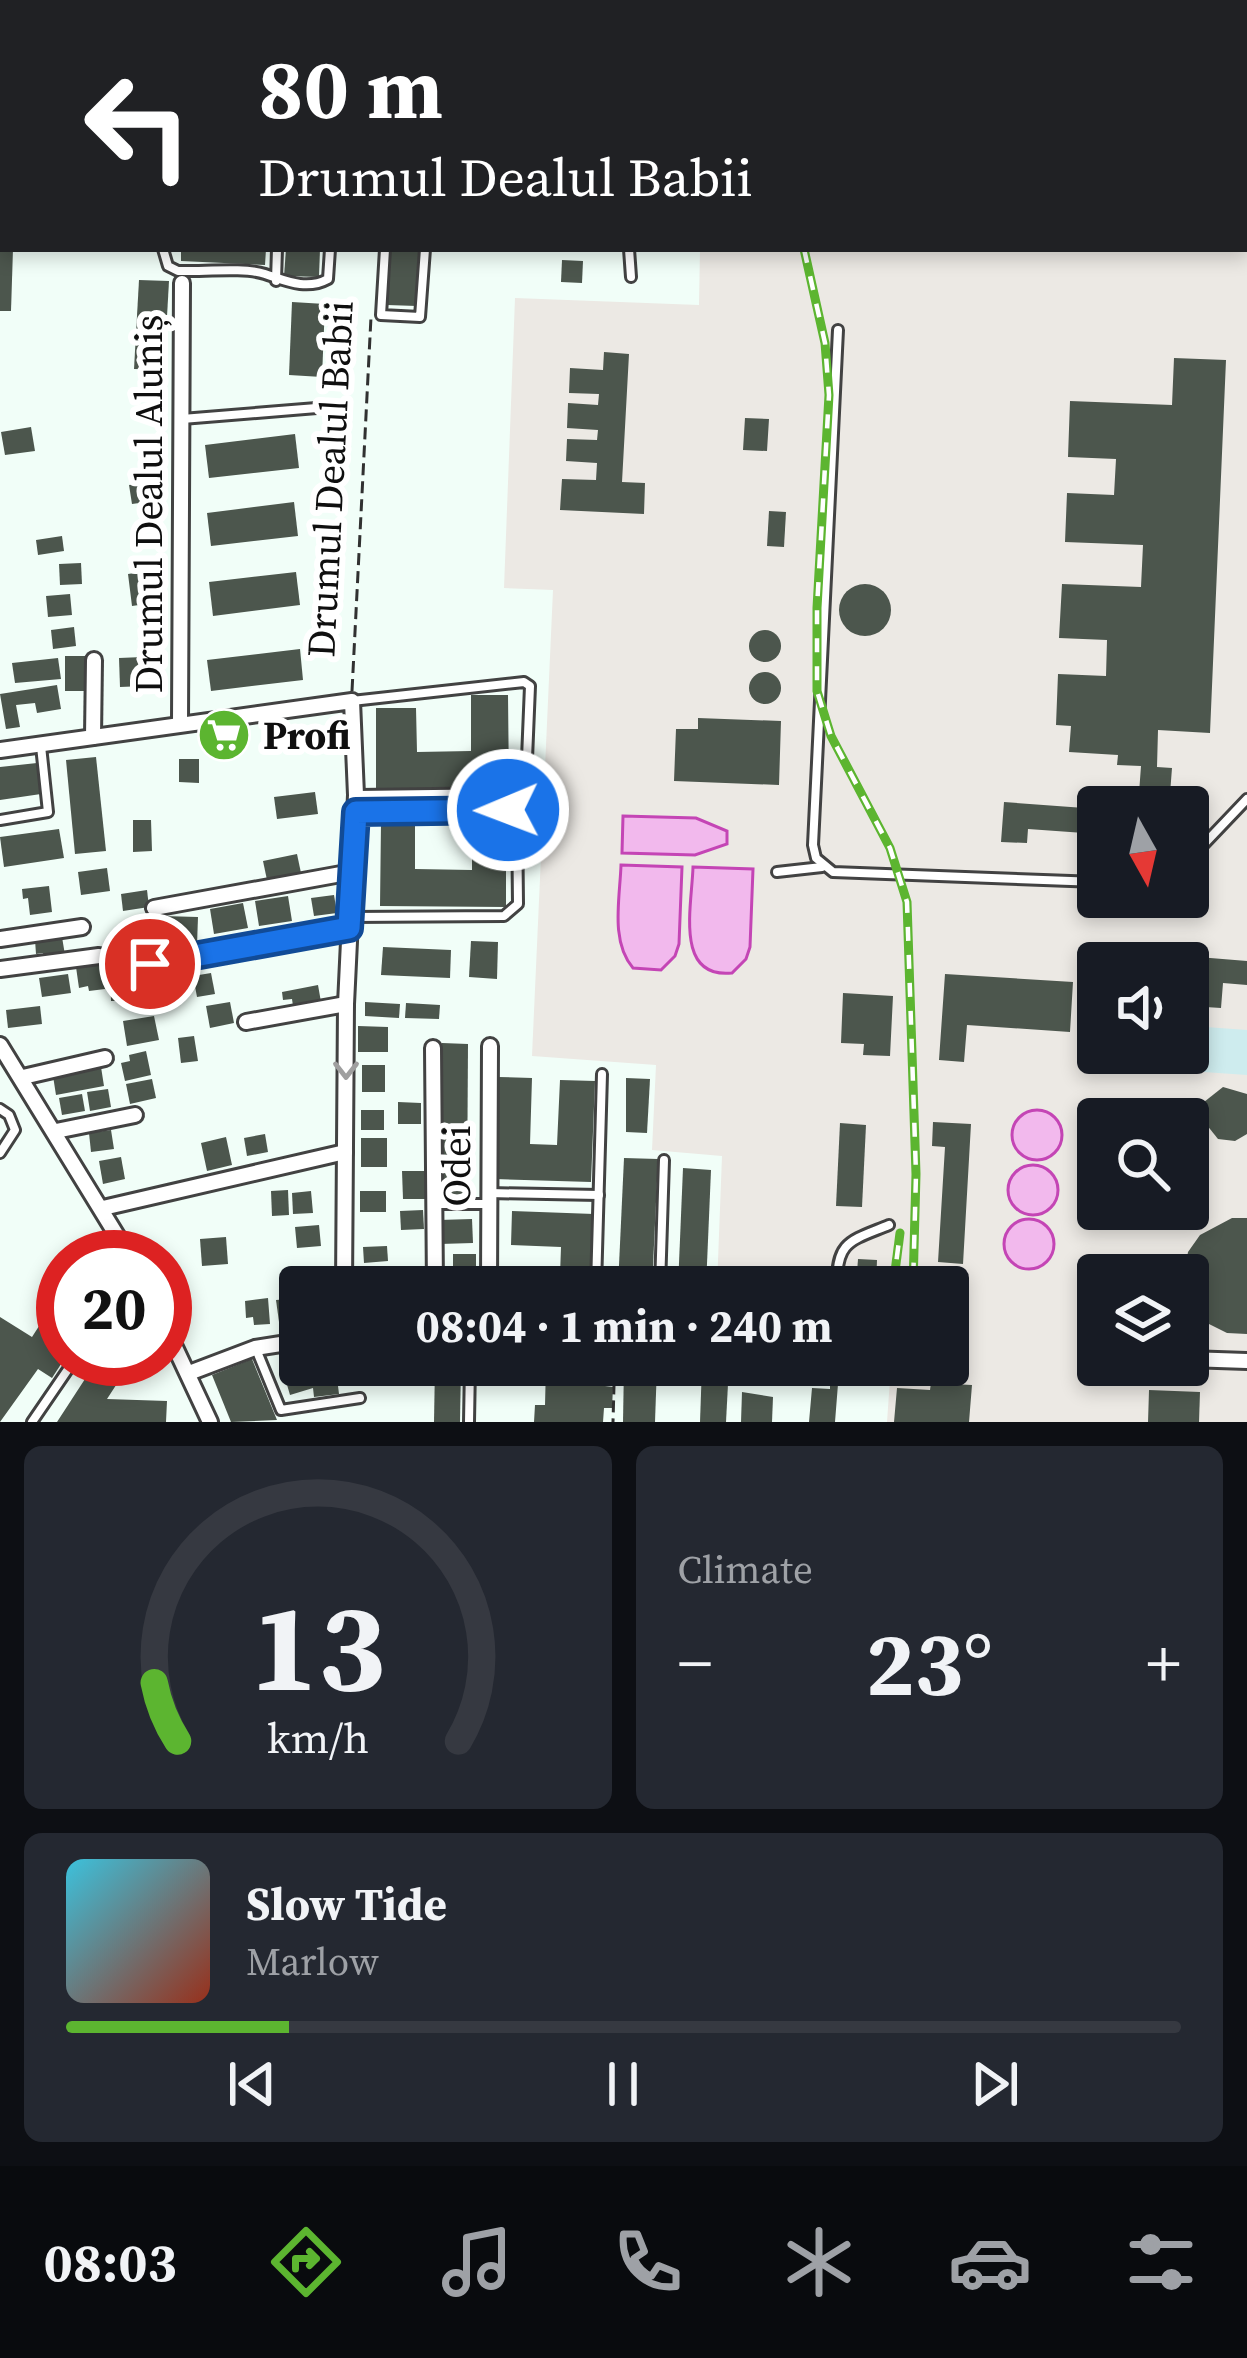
<!DOCTYPE html>
<html lang="en">
<head>
<meta charset="utf-8">
<style>
  body { margin:0; font-family:"Source Serif 4",serif; background:#242831; color:#f1f3f6; height:100vh; display:flex; flex-direction:column; font-size:45px; white-space:nowrap }
  * { box-sizing:border-box; margin:0 }
  p { font-size:39px; color:#9ea1a6 }
  .icon { flex:none; width:66px; height:66px; fill:none; stroke:currentColor; stroke-width:2; stroke-linecap:round; stroke-linejoin:round }
  .map { position:relative; height:1422px; overflow:hidden }
  .side { display:flex; flex-direction:column; gap:24px; padding:24px; background:#0d0f14; flex:1 }
  .side>* { flex:none }
  .guide { position:absolute; left:0px; top:0px; width:1248px; height:252px; box-shadow:0 6px 18px #0003; background:#202124; color:#fff; overflow:hidden }
  .needle { width:78px; rotate:172deg }
  .fabs { position:absolute; left:1077px; top:786px; display:grid; gap:24px }
  .fabs a { display:grid; place-items:center; width:132px; height:132px; border-radius:12px; background:#171b24; box-shadow:0 6px 18px #0003; font-size:60px }
  .speed { position:absolute; left:36px; top:1230px; display:flex; gap:24px; font-size:60px; font-weight:700; text-align:center }
  .speed>* { display:grid; place-content:center; width:156px; height:156px; border-radius:50%; background:#171b24; box-shadow:0 6px 18px #0003; line-height:1 }
  .speed .limit { border:18px solid #d22; background:#fff; color:#111 }
  .pin { position:absolute; display:grid; place-items:center; width:102px; height:102px; color:#fff; margin:-51px; border:6px solid #fff; border-radius:50%; box-shadow:0 3px 12px #0007 }
  .me { position:absolute; width:132px; margin:-66px; rotate:269deg; stroke-linejoin:round; filter:drop-shadow(0 0 9px #0008) }
  .turn { display:flex; align-items:center; gap:42px; height:252px; padding:0 60px; font-size:54px }
  .turn .icon { width:156px; height:156px; stroke-width:2.5 }
  .turn b { display:block; font-size:84px; line-height:102px }
  .big { font-size:90px; font-weight:700; line-height:1.1 }
  .side .card { flex:1; display:flex; flex-direction:column; justify-content:center; gap:18px; min-width:0; padding:0 42px; border-radius:18px; background:#242831 }
  .side .dial { align-items:center; gap:0 }
  .dial svg { height:312px; overflow:visible; fill:none; stroke:#363941; stroke-width:7; stroke-linecap:round; text-anchor:middle }
  .dial text { fill:#f1f3f6; stroke:none }
  .song { display:flex; align-items:center; gap:36px }
  .cover { width:144px; height:144px; border-radius:18px; background:linear-gradient(135deg,hsl(190 70% 55%),hsl(10 70% 35%)) }
  .played { height:12px; border-radius:6px; background:linear-gradient(90deg,#5cb530 20%,#363941 20%) }
  .keys { display:flex; justify-content:space-around; direction:ltr }
  .heat { display:flex; justify-content:space-between; align-items:center; font-size:66px; direction:ltr }
  .side .tiles { flex:1; display:grid; gap:24px; grid-template-columns:1fr 1fr }
  .card:last-child { grid-column:span 2 }
  .trip { position:absolute; left:279px; top:1266px; width:690px; height:120px; border-radius:12px; background:#171b24; box-shadow:0 6px 18px #0003; font-weight:700; line-height:120px; text-align:center }
  .tab-bar { display:flex; height:192px; justify-content:space-around; align-items:center; background:#090b0e; color:#9ea1a6 }
  .tab-bar .icon { width:84px; height:84px }
  .tab-bar .selected { color:#5cb530 }
  .tab-bar b { font-size:54px; color:#f1f3f6 }
  .map>svg:first-child { display:block }
  .industrial { fill:#ece9e4; fill-rule:evenodd }
  .pitch { fill:#ceecee }
  .water { fill:#f2b9ed; stroke:#c445b5; stroke-width:3 }
  .building { fill:#4c564d }
  .lines { fill:none; stroke-linecap:round; stroke-linejoin:round }
  .service-casing { stroke:#424242; stroke-width:14 }
  .minor-casing { stroke:#424242; stroke-width:20 }
  .path { stroke:#313131; stroke-width:3; stroke-dasharray:12 6; stroke-linecap:butt }
  .service { stroke:#fff; stroke-width:8 }
  .minor { stroke:#fff; stroke-width:14 }
  .rail-casing { stroke:#5cb530; stroke-width:9 }
  .rail { stroke:#fff; stroke-width:4.5; stroke-dasharray:14; stroke-linecap:butt }
  .oneway { stroke:#9f9f9f }
  .route-casing { stroke:#114b97; stroke-width:30 }
  .route { stroke:#1a73e8; stroke-width:21 }
  .labels { text-anchor:middle; dominant-baseline:central; stroke-width:12; stroke-linejoin:round; paint-order:stroke }
  .street-label { font-size:39px; fill:#0f0f0f; stroke:#fff }
  .poi-label { font-size:39px; font-weight:bold; fill:#0f0f0f; stroke:#fff; text-anchor:start }
</style>
</head>
<body>
<div class="map">
<svg width="1247" height="1422" viewBox="0 0 1247 1422">
  <rect width="100%" height="100%" fill="#f1fef8"/>
  <path class="industrial" d="M703 0H1247V1422H887L891 1365H948V1287H717L722 1156 652 1150 656 1065 532 1056 553 590 504 588 515 298 699 305 700 249H1245V3ZM1098 807H1188V897H1098ZM1098 963H1188V1053H1098ZM1098 1119H1188V1209H1098ZM1098 1275H1188V1365H1098Z"/>
  <polygon class="pitch" points="1192,1026 1247,1030 1247,1075 1189,1071"/>
  <g class="water">
    <polygon points="623,816 696,818 727,831 727,844 695,855 622,853"/>
    <path d="M621 865 682 867 679 944 675 956 661 970 633 968C610 941 620 898 621 865Z"/>
    <path d="M693 867 753 869 750 947 746 959 732 973C674 979 692 905 693 867Z"/>
    <circle cx="1037" cy="1135" r="25"/>
    <circle cx="1033" cy="1190" r="25"/>
    <circle cx="1029" cy="1244" r="25"/>
  </g>
  <g class="building">
    <polygon points="0,249 13,249 11,311 0,311"/>
    <polygon points="181,249 266,249 265,265 181,261"/>
    <polygon points="286,249 320,249 319,277 284,276"/>
    <polygon points="390,249 420,249 417,306 387,305"/>
    <polygon points="562,260 583,261 582,283 561,282"/>
    <polygon points="139,280 169,281 164,370 134,369"/>
    <polygon points="292,302 325,304 322,377 289,375"/>
    <polygon points="604,352 629,354 622,482 645,483 644,514 560,510 562,479 596,480 597,463 566,461 567,439 597,440 598,430 567,428 568,403 598,405 599,394 569,393 570,368 603,370"/>
    <polygon points="1174,358 1226,360 1210,733 1158,730 1157,767 1172,768 1169,807 1138,807 1141,766 1117,765 1118,755 1069,752 1071,726 1056,725 1058,674 1106,676 1107,640 1059,638 1062,584 1141,587 1143,545 1065,542 1067,493 1114,495 1116,459 1068,457 1070,401 1172,405"/>
    <polygon points="745,418 769,419 767,451 743,450"/>
    <polygon points="31,427 35,451 5,455 1,432"/>
    <polygon points="295,434 299,468 209,478 205,445"/>
    <polygon points="151,482 154,501 132,504 129,485"/>
    <polygon points="294,502 298,536 211,546 207,513"/>
    <polygon points="769,511 786,512 784,547 767,546"/>
    <polygon points="62,536 64,551 38,555 36,540"/>
    <polygon points="81,563 82,584 60,585 59,564"/>
    <polygon points="148,571 153,603 132,606 128,574"/>
    <polygon points="296,572 300,605 213,616 209,582"/>
    <circle cx="865" cy="610" r="26"/>
    <polygon points="70,594 72,615 48,617 46,596"/>
    <polygon points="74,627 76,646 53,649 51,630"/>
    <circle cx="765" cy="646" r="16"/>
    <polygon points="300,649 303,680 211,691 207,660"/>
    <rect x="65" y="656" width="20" height="35"/>
    <polygon points="143,657 144,686 120,687 119,658"/>
    <polygon points="58,658 61,679 15,683 12,663"/>
    <circle cx="765" cy="688" r="16"/>
    <polygon points="57,685 61,709 37,713 35,703 16,705 20,727 6,729 0,694"/>
    <polygon points="471,695 508,695 509,788 376,789 376,708 416,708 417,752 471,751"/>
    <polygon points="698,718 781,721 779,785 674,781 676,729 698,729"/>
    <polygon points="96,757 106,851 75,854 66,760"/>
    <polygon points="179,759 199,759 199,783 179,782"/>
    <polygon points="37,763 41,794 0,800 0,767"/>
    <polygon points="315,792 318,814 277,819 274,797"/>
    <polygon points="1004,802 1098,809 1098,834 1028,829 1027,843 1001,842"/>
    <polygon points="133,820 151,820 152,851 133,852"/>
    <polygon points="472,822 506,822 506,907 380,906 381,823 415,823 415,869 472,870"/>
    <polygon points="59,829 64,858 4,867 0,837"/>
    <polygon points="297,854 301,873 267,880 263,861"/>
    <polygon points="107,868 110,891 81,895 78,872"/>
    <polygon points="49,886 52,912 30,915 28,898 23,899 22,889"/>
    <polygon points="147,890 149,907 123,911 121,894"/>
    <polygon points="334,895 337,913 314,916 311,898"/>
    <polygon points="288,896 292,921 259,926 255,901"/>
    <polygon points="243,903 248,928 214,934 210,909"/>
    <polygon points="162,916 198,917 197,945 161,944"/>
    <polygon points="62,937 65,955 44,958 43,953 36,954 35,940"/>
    <polygon points="471,941 498,942 497,979 469,977"/>
    <polygon points="383,947 451,950 450,978 381,975"/>
    <polygon points="1198,957 1247,961 1247,985 1223,983 1221,1008 1190,1006"/>
    <polygon points="102,964 105,989 89,991 88,986 79,988 76,967"/>
    <polygon points="134,967 135,994 122,995 122,1001 111,1001 110,968"/>
    <polygon points="152,968 179,968 178,1003 151,1003"/>
    <polygon points="211,973 215,994 197,997 193,976"/>
    <polygon points="68,974 71,993 42,997 39,978"/>
    <polygon points="945,974 1073,982 1070,1032 967,1025 964,1062 939,1060"/>
    <polygon points="318,985 321,1002 293,1006 292,999 283,1000 282,992"/>
    <polygon points="843,993 893,996 890,1056 863,1055 864,1044 841,1043"/>
    <polygon points="230,1002 234,1023 210,1028 206,1006"/>
    <polygon points="365,1002 400,1004 399,1018 365,1016"/>
    <polygon points="406,1003 440,1005 439,1019 405,1018"/>
    <polygon points="40,1006 42,1024 8,1028 6,1010"/>
    <polygon points="154,1016 159,1040 127,1046 123,1021"/>
    <polygon points="358,1026 388,1027 388,1052 358,1052"/>
    <polygon points="194,1036 198,1061 181,1063 178,1038"/>
    <polygon points="442,1043 468,1044 467,1200 441,1200"/>
    <polygon points="146,1051 151,1075 125,1081 121,1063 130,1061 129,1055"/>
    <rect x="362" y="1065" width="23" height="27"/>
    <polygon points="101,1067 104,1086 56,1095 53,1076"/>
    <polygon points="498,1077 532,1078 530,1144 557,1145 560,1080 595,1081 591,1182 495,1179"/>
    <polygon points="626,1078 650,1079 647,1133 626,1132"/>
    <polygon points="152,1079 156,1098 130,1104 126,1084"/>
    <polygon points="1223,1087 1247,1094 1247,1134 1235,1141 1218,1139 1202,1119 1204,1102"/>
    <polygon points="108,1089 111,1107 90,1111 87,1092"/>
    <polygon points="82,1094 85,1111 62,1115 59,1098"/>
    <polygon points="398,1102 421,1103 421,1124 398,1124"/>
    <rect x="361" y="1110" width="23" height="20"/>
    <polygon points="933,1122 971,1124 963,1264 938,1262 945,1147 932,1146"/>
    <polygon points="840,1123 866,1125 862,1207 836,1206"/>
    <polygon points="111,1130 114,1149 91,1152 89,1133"/>
    <polygon points="265,1134 268,1152 247,1156 244,1138"/>
    <polygon points="226,1137 232,1165 207,1171 201,1143"/>
    <rect x="361" y="1138" width="26" height="29"/>
    <polygon points="121,1157 125,1179 103,1184 99,1161"/>
    <polygon points="624,1158 658,1159 652,1287 618,1287"/>
    <polygon points="683,1168 711,1170 706,1287 678,1287"/>
    <polygon points="402,1171 427,1171 427,1199 403,1199"/>
    <polygon points="288,1190 289,1215 272,1216 271,1191"/>
    <polygon points="311,1191 313,1213 293,1214 292,1193"/>
    <rect x="360" y="1191" width="26" height="21"/>
    <polygon points="423,1210 424,1229 401,1230 400,1211"/>
    <polygon points="512,1211 594,1214 591,1287 514,1287 514,1275 560,1276 561,1247 511,1245"/>
    <polygon points="1232,1218 1247,1218 1247,1334 1227,1333 1209,1324 1194,1310 1188,1297 1188,1275 1184,1275 1188,1252 1200,1235"/>
    <polygon points="472,1219 473,1243 440,1244 439,1220"/>
    <polygon points="319,1225 321,1246 297,1248 295,1227"/>
    <polygon points="226,1237 228,1264 202,1266 200,1239"/>
    <polygon points="387,1246 388,1261 364,1263 363,1247"/>
    <rect x="453" y="1254" width="23" height="23"/>
    <polygon points="858,1259 877,1260 876,1287 856,1287"/>
    <polygon points="299,1267 326,1267 326,1287 300,1287"/>
    <polygon points="268,1298 270,1324 254,1325 253,1317 246,1318 245,1301"/>
    <polygon points="300,1298 300,1320 279,1322 276,1300"/>
    <polygon points="50,1309 63,1318 63,1361 52,1378 38,1369 0,1422 0,1317 32,1337"/>
    <polygon points="300,1354 300,1365 361,1365 361,1386 338,1386 339,1394 314,1397 313,1388 290,1395 279,1357"/>
    <polygon points="98,1359 133,1359 107,1399 167,1401 166,1422 57,1422"/>
    <polygon points="252,1359 277,1420 231,1422 212,1375"/>
    <polygon points="435,1365 461,1365 460,1422 434,1422"/>
    <polygon points="546,1365 606,1365 605,1386 613,1387 612,1408 604,1408 603,1422 534,1422 535,1405 545,1405"/>
    <polygon points="624,1365 657,1365 655,1422 623,1422"/>
    <polygon points="702,1365 729,1365 726,1422 700,1422"/>
    <polygon points="931,1383 972,1385 969,1422 894,1422 897,1388 930,1390"/>
    <polygon points="830,1384 838,1384 835,1422 809,1422 812,1388 830,1389"/>
    <polygon points="1149,1390 1200,1392 1199,1422 1148,1422"/>
    <polygon points="742,1392 773,1397 772,1422 741,1422"/>
  </g>
  <g class="lines">
    <g class="service-casing">
      <g id="service">
        <polyline points="126,3 126,0"/>
        <polyline points="244,3 244,0"/>
        <path d="M163 249 168 266 178 271C201 272 244 267 265 274 284 280 306 291 328 279L330 249"/>
        <polyline points="385,249 381,315 420,317 425,249"/>
        <polyline points="629,249 631,277"/>
        <polyline points="276,281 277,249"/>
        <polyline points="838,330 813,845 816,858 833,872 1098,882"/>
        <polyline points="182,419 329,407"/>
        <polyline points="352,701 524,682 530,686 526,783 520,793 358,795"/>
        <polyline points="0,820 48,812 41,746"/>
        <polyline points="1188,861 1247,799"/>
        <polyline points="777,872 822,867"/>
        <polyline points="351,917 504,916 518,904 517,814 509,810 357,812"/>
        <polyline points="0,1109 9,1115 15,1130 0,1153"/>
        <polyline points="489,1193 599,1195"/>
        <polyline points="436,1204 487,1204"/>
        <polyline points="596,1287 602,1074"/>
        <polyline points="660,1287 664,1160"/>
        <path d="M837 1287C836 1241 850 1241 889 1225"/>
        <polyline points="256,1349 281,1410 360,1398"/>
        <polyline points="32,1422 75,1359"/>
        <polyline points="469,1422 470,1365"/>
      </g>
    </g>
    <g class="minor-casing">
      <g id="minor">
        <polyline points="347,3 347,0"/>
        <polyline points="0,46 3,47"/>
        <polyline points="180,724 182,283"/>
        <polyline points="93,737 94,660"/>
        <polyline points="0,750 352,701 356,795 346,1004 344,1287"/>
        <polyline points="154,908 352,872"/>
        <polyline points="0,939 82,927"/>
        <polyline points="0,969 99,956"/>
        <polyline points="144,1002 145,973 150,964 349,928"/>
        <polyline points="246,1022 346,1004"/>
        <polyline points="0,1045 130,1257"/>
        <polyline points="433,1048 435,1287"/>
        <polyline points="23,1077 105,1058"/>
        <polyline points="56,1131 135,1115"/>
        <polyline points="103,1208 345,1152"/>
        <polyline points="489,1287 490,1046"/>
        <polyline points="165,1326 210,1422"/>
        <polyline points="1188,1359 1247,1361"/>
        <polyline points="189,1373 255,1348 300,1341"/>
      </g>
    </g>
    <g class="path">
      <polyline points="352,691 371,317"/>
      <polyline points="609,1365 614,1385 613,1422"/>
    </g>
    <use href="#service" class="service"/>
    <use href="#minor" class="minor"/>
    <g class="rail-casing">
      <g id="rail">
        <polyline points="801,3 802,0"/>
        <polyline points="804,249 825,343 829,395 817,608 817,691 831,736 890,848 907,902 916,1174 913,1287"/>
        <polyline points="893,1287 900,1233"/>
      </g>
    </g>
    <use href="#rail" class="rail"/>
  </g>
  <defs><path id="oneway-chevron" d="M-2-3.5L2.5 0L-2 3.5" fill="none" stroke-width="1.6" stroke-linecap="round" stroke-linejoin="round" transform="scale(3)"/></defs>
  <use class="oneway" href="#oneway-chevron" transform="translate(346 1070) rotate(90)"/>
  <g class="lines">
    <g class="route-casing">
      <polyline id="route" points="150,964 349,928 356,812 508,810"/>
    </g>
    <use href="#route" class="route"/>
  </g>
  <defs>
    <g id="supermarket-disc" transform="scale(2.7)"><circle r="9.5" fill="#5cb530" stroke="#fff"/><path d="M-6-5.5h2.5l.6 2H6L4.5 2H-2.5L-4.4-4H-6ZM-1.5 3.2a1.3 1.3 0 1 0 .1 0ZM3 3.2a1.3 1.3 0 1 0 .1 0Z" fill="#fff"/></g>
  </defs>
  <g fill-rule="evenodd">
    <use href="#supermarket-disc" x="224" y="735"/>
  </g>
  <g class="labels">
    <g class="street-label">
      <text transform="translate(330 479) rotate(-87)">Drumul Dealul Babii</text>
      <text transform="translate(148 504) rotate(-90)">Drumul Dealul Aluniș</text>
      <text transform="translate(456 1166) rotate(-90)">Odei</text>
    </g>
    <g class="poi-label">
      <text x="263" y="735">Profi</text>
    </g>
  </g>
</svg>
<div class="fabs">
<a><svg class="needle" viewBox="-14 -14 28 28"><path d="M0-13l5 13h-10z" fill="#e53935"/><path d="M0 13l5-13h-10z" fill="#9ea1a6"/></svg></a>
<a><svg class="icon" aria-label="sound" viewBox="0 0 24 24"><path d="M4 9h4l5-4v14l-5-4H4zM17 9q2 3 0 6"/></svg></a>
<a><svg class="icon" aria-label="search" viewBox="0 0 24 24"><circle cx="10" cy="10" r="6"/><path d="M15 15l6 6"/></svg></a>
<a><svg class="icon" aria-label="layers" viewBox="0 0 24 24"><path d="M12 4l9 5-9 5-9-5zM3 14l9 5 9-5"/></svg></a>
</div>
<div class="speed"><div class="limit">20</div></div>
<div class="pin" style="left:150px;top:964px;background:#d93025"><svg class="icon" aria-label="arrive" viewBox="0 0 24 24"><path d="M6 21V4h12l-3 4 3 4H6"/></svg></div>
<svg class="me" style="left:508px;top:810px" viewBox="-20 -20 40 40"><circle r="17" fill="#1a73e8" stroke="#fff" stroke-width="3"/><path d="M0-11L8 9 0 5-8 9z" fill="#fff"/></svg>
<div class="trip">08:04 · 1 min · 240 m</div>
<div class="guide">
<div class="turn"><svg class="icon" aria-label="left" viewBox="0 0 24 24"><path d="M17 20v-9H6M10 6l-5 5 5 5"/></svg><div><b>80 m</b>Drumul Dealul Babii</div></div>
</div>
</div>
<section class="side">
<div class="tiles">
<div class="card dial"><svg viewBox="0 0 100 80">
<path d="M14 69A42 42 0 1 1 86 69"/>
<path d="M14 69A42 42 0 0 1 8 54" stroke="#5cb530"/>
<text x="50" y="56" font-size="32" font-weight="700">13</text>
<text x="50" y="72" font-size="11">km/h</text>
</svg></div>
<div class="card"><p>Climate</p>
<div class="heat"><a>−</a><b class="big">23°</b><a>+</a></div>
</div>
<div class="card">
<div class="song"><i class="cover"></i><div><b>Slow Tide</b><p>Marlow</p></div></div>
<div class="played"></div>
<div class="keys"><svg class="icon" aria-label="previous" viewBox="0 0 24 24"><path d="M18 5L8 12l10 7zM5 5v14"/></svg><svg class="icon" aria-label="pause" viewBox="0 0 24 24"><path d="M8 5v14M16 5v14"/></svg><svg class="icon" aria-label="next" viewBox="0 0 24 24"><path d="M6 5l10 7-10 7zM19 5v14"/></svg></div>
</div>
</div>
</section>
<nav class="tab-bar">
<b>08:03</b>
<svg class="icon selected" aria-label="directions" viewBox="0 0 24 24"><path d="M12 3l9 9-9 9-9-9zM9 14v-3h6M13 9l2 2-2 2"/></svg>
<svg class="icon" aria-label="music" viewBox="0 0 24 24"><path d="M9 18V5l10-2v13"/><circle cx="6" cy="18" r="3"/><circle cx="16" cy="16" r="3"/></svg>
<svg class="icon" aria-label="phone" viewBox="0 0 24 24"><path d="M5 4h4l2 5-3 2q2 4 5 5l2-3 5 2v4C11 20 4 13 5 4z"/></svg>
<svg class="icon" aria-label="climate" viewBox="0 0 24 24"><path d="M12 3v18M4 7l16 10M4 17L20 7"/></svg>
<svg class="icon" aria-label="car" viewBox="0 0 24 24"><path d="M5 17H2v-5l4-1 3-4h7l3 4 3 1v5h-3M9 17h6M6 11h13"/><circle cx="7" cy="17" r="2"/><circle cx="17" cy="17" r="2"/></svg>
<svg class="icon" aria-label="filters" viewBox="0 0 24 24"><path d="M4 7h16M4 17h16"/><circle cx="9" cy="7" r="2"/><circle cx="15" cy="17" r="2"/></svg>
</nav>
</body>
</html>
